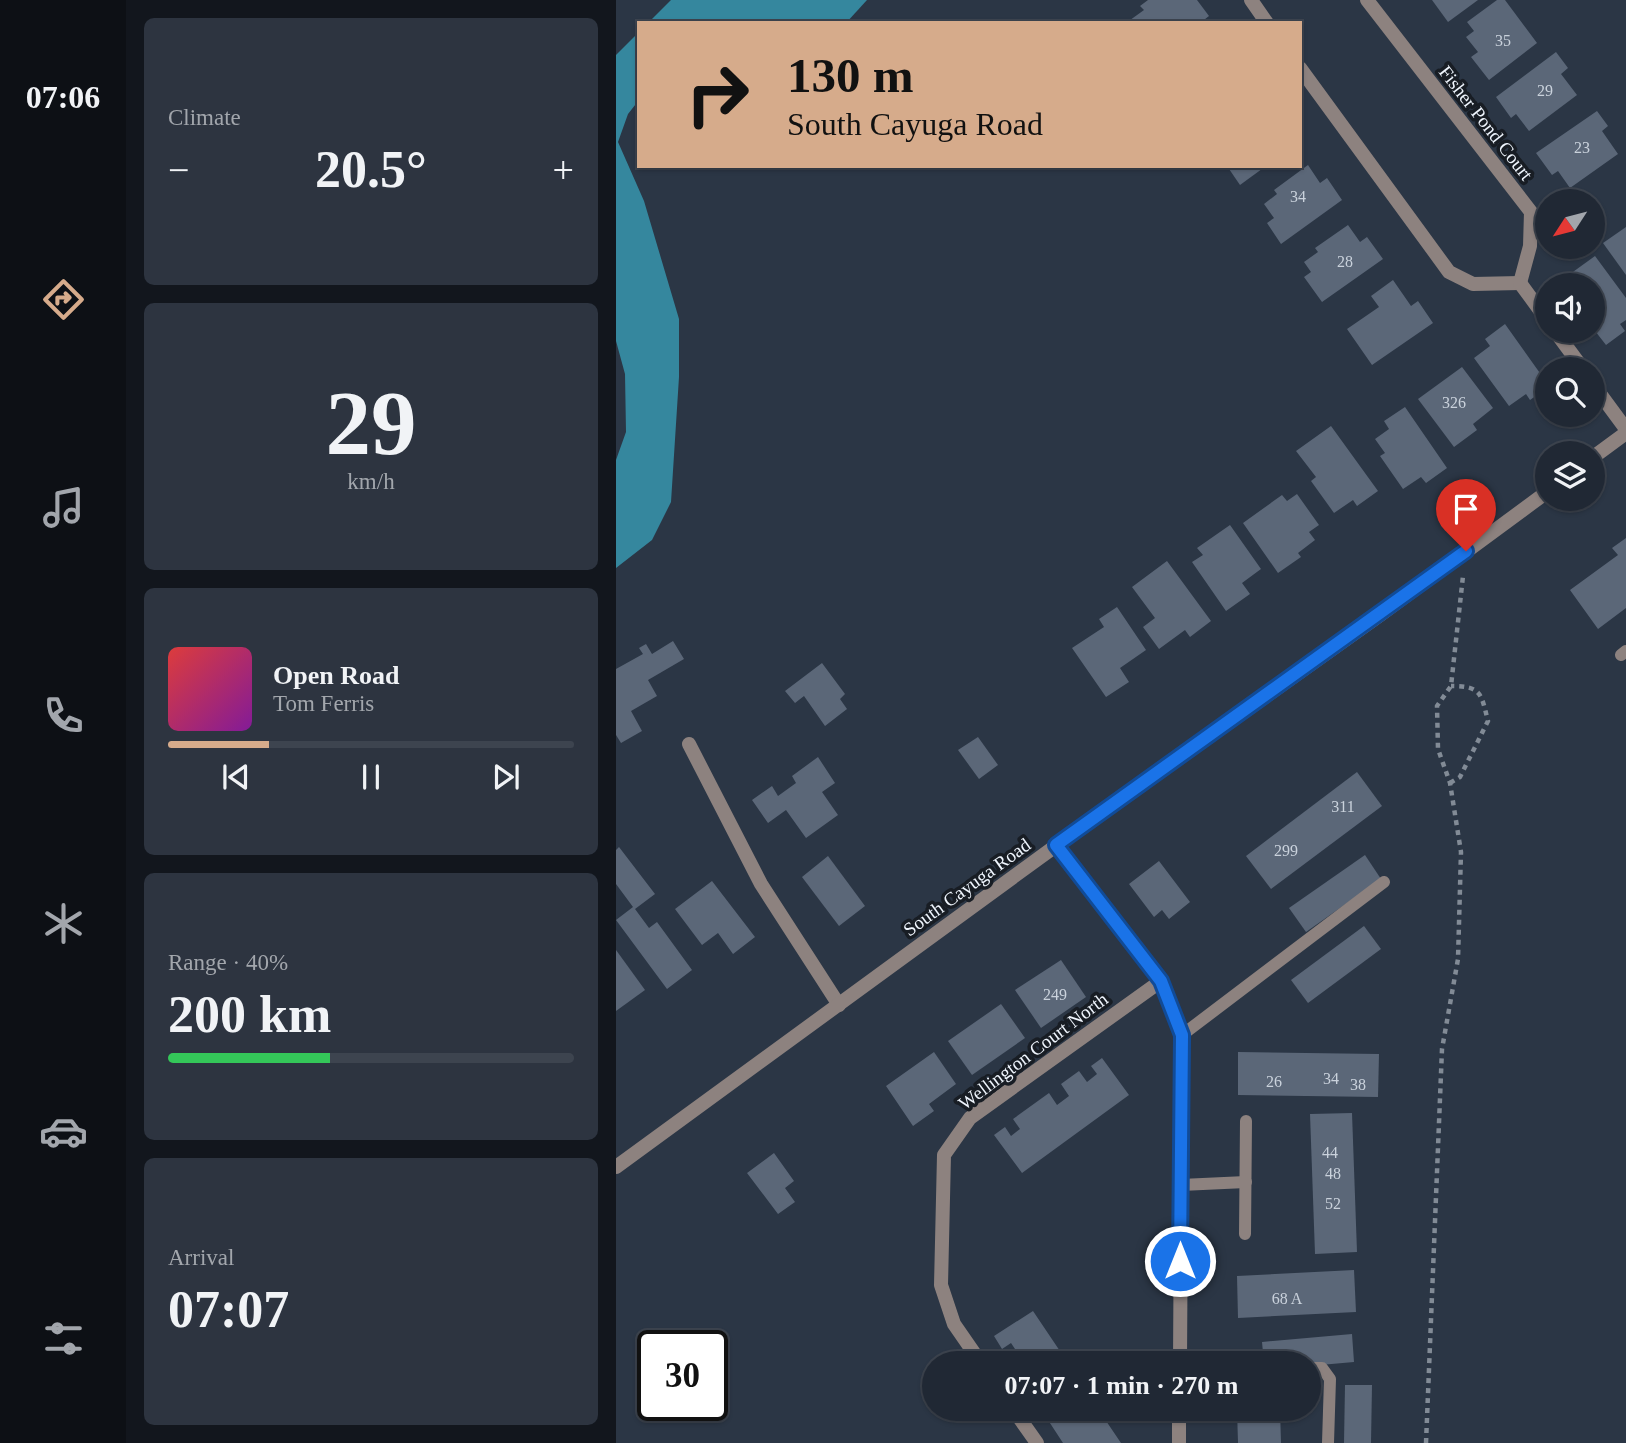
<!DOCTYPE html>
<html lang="en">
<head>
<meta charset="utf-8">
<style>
  body { margin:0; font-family:"Times New Roman",serif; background:#2d3440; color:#f1f3f6; height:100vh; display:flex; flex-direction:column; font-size:26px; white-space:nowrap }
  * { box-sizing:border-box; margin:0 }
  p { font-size:23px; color:#a2a6ac }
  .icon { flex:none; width:38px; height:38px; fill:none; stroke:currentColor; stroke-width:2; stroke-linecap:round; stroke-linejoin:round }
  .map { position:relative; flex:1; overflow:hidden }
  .details { display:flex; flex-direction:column; gap:18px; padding:18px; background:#12161d; width:490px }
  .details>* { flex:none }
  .guide { position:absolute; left:21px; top:21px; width:665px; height:147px; border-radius:0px; box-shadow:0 2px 5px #0004,0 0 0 2px #3d444f; background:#d6ab8b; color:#111; overflow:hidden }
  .needle { width:46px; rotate:234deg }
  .controls { position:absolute; left:919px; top:189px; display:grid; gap:14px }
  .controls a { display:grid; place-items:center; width:70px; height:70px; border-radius:50%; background:#202834; box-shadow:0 2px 5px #0004,0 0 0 2px #3d444f; font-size:35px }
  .speed { position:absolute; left:21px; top:1330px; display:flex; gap:14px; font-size:35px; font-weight:700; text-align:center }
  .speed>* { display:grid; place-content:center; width:91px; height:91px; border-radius:50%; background:#202834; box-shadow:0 2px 5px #0004,0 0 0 2px #3d444f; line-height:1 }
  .speed .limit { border:4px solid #111; border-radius:10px; background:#fff; color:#111 }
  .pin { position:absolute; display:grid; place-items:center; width:60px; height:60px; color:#fff; margin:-72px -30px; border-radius:50% 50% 50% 0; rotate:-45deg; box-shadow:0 0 7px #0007 }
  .pin .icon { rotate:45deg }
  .me { position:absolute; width:77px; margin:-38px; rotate:0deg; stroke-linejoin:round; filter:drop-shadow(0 0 5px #0008) }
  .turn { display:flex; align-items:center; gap:24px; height:147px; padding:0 35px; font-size:32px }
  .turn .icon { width:91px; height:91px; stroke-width:2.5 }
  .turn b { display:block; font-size:49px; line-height:60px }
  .big { font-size:52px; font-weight:700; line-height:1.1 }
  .details .tile { flex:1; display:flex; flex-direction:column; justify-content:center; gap:10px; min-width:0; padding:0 24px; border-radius:10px; background:#2d3440 }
  .details .dial { align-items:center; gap:0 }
  .dial b { font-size:91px; line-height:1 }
  .song { display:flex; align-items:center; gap:21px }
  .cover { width:84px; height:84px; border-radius:10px; background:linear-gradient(135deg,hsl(0 70% 55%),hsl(290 70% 35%)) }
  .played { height:7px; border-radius:4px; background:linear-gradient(90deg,#d6ab8b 25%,#3d444f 25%) }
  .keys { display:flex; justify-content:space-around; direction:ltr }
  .heat { display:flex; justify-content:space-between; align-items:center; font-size:38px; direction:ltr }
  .charge { height:10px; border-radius:5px; background:linear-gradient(90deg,#34c759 40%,#3d444f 0) }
  .trip { position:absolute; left:306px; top:1351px; width:399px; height:70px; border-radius:35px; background:#202834; box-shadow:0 2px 5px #0004,0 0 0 2px #3d444f; font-weight:700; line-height:70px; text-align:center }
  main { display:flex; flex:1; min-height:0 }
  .dock { display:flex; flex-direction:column; width:126px; justify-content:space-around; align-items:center; background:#0d1015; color:#a2a6ac }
  .dock .icon { width:49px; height:49px }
  .dock .on { color:#d6ab8b }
  .dock b { font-size:32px; color:#f1f3f6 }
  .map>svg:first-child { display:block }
  .water { fill:#35879e }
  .building { fill:#5b6778 }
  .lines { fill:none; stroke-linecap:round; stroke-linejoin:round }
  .path { stroke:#828b96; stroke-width:4.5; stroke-dasharray:5 5; stroke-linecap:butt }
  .service { stroke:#8d827f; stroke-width:12 }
  .minor { stroke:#8d827f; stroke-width:14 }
  .tertiary { stroke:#8d827f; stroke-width:14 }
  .route-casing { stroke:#114b97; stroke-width:18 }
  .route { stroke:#1a73e8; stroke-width:12 }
  .labels { text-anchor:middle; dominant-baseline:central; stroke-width:7; stroke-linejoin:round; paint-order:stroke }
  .number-label { font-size:16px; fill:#cad2dc }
  .street-label { font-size:19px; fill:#eff5fd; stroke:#181d24 }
</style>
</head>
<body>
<main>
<nav class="dock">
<b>07:06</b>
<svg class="icon on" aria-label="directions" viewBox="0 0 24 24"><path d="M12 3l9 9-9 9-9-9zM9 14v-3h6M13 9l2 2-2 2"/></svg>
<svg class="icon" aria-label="music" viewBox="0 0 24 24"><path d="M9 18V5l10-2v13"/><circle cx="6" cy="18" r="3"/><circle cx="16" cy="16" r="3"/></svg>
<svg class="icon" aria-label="phone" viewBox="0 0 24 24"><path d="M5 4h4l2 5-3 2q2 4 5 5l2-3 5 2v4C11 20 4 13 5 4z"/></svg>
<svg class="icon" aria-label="climate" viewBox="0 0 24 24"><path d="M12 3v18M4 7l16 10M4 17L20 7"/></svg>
<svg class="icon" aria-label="car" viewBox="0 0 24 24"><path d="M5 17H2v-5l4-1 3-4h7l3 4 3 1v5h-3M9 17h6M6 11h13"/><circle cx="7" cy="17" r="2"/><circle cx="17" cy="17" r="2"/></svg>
<svg class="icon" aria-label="filters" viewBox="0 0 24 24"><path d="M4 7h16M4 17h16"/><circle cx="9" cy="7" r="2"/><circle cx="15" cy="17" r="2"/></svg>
</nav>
<section class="details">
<div class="tile"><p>Climate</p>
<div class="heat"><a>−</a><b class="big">20.5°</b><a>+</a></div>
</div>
<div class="tile dial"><b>29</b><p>km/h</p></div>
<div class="tile">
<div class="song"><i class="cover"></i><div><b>Open Road</b><p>Tom Ferris</p></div></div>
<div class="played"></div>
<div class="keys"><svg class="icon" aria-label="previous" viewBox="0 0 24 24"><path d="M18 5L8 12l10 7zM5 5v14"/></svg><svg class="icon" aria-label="pause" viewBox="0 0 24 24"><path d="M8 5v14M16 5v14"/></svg><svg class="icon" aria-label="next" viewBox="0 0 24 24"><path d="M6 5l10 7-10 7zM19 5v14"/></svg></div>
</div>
<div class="tile"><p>Range · 40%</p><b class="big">200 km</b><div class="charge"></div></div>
<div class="tile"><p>Arrival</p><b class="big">07:07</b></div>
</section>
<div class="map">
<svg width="1010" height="1443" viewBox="0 0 1010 1443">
  <rect width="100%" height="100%" fill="#2b3645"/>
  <g class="water">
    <polygon points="55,0 251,0 230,23 32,23"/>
    <polygon points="23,32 23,100 12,114 2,142 28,201 63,319 63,377 55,502 36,540 0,568 0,460 10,432 9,374 0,341 0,55"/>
  </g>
  <g class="building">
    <polygon points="532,0 581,0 593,16 584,23 510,23 528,10 524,6"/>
    <polygon points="816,0 862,0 832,22"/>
    <polygon points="881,0 889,0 921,43 873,80 855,57 862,52 850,37 858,31 851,22"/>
    <polygon points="940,52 952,68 945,74 961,95 913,131 900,114 895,118 880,97"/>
    <polygon points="981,111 992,126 986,131 1002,154 954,188 942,171 936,175 920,153"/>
    <polygon points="692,165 704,183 711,178 726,200 665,244 651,223 658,218 648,204 661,194 658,190"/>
    <polygon points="611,166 650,166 624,185"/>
    <polygon points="732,225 744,242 751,237 767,259 706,302 688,277 695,272 688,262 702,252 699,248"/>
    <polygon points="1010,227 1010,275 987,243"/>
    <polygon points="979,256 1010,298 1010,320 1004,324 1009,331 990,345 976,327 976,285 946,285 943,282"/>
    <polygon points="777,280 795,306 802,301 817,323 756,365 731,329 763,307 755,296"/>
    <polygon points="889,324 931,383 931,388 914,400 910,394 893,406 858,358 874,346 869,339"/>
    <polygon points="846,367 877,408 857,424 861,430 838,447 802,399"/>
    <polygon points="789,407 831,468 810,483 805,477 787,489 764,456 769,453 759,439 773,429 768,421"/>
    <polygon points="715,426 762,491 741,506 737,500 718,513 695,481 700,477 680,451"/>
    <polygon points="681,494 703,525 693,532 699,540 682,553 685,557 662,573 627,523 666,495 671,501"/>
    <polygon points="614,525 645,569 626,583 634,594 610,611 576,562 587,555 581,548"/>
    <polygon points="1010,538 1010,608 982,629 954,590 1002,555 996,548"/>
    <polygon points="551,561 595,621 574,637 569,630 543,649 527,627 539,618 516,587"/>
    <polygon points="501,607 530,650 504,668 513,682 490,697 456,648 488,627 483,619"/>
    <polygon points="57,641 68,659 32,680 41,696 15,711 26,731 5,743 0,735 0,669 27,654 23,648 30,644 36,654"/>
    <polygon points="206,663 229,694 224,699 231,709 209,726 188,696 179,703 169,691"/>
    <polygon points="362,737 382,765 363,779 342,750"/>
    <polygon points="202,757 219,783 206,792 222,815 190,838 170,810 152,823 136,800 156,786 162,796 180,783 176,776"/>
    <polygon points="741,772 766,806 655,889 630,856"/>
    <polygon points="3,847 39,894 19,909 33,928 41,922 76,970 51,989 0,920 17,907 0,884 0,850"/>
    <polygon points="749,855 765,879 690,932 673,908"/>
    <polygon points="212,856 249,906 223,926 186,877"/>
    <polygon points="543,861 574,902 553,919 546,910 538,917 513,884"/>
    <polygon points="96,881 139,937 117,954 102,933 86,945 59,909"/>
    <polygon points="748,926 765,949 692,1003 675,980"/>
    <polygon points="0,950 29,990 0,1011"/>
    <polygon points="445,960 470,997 425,1028 399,990"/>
    <polygon points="385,1004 409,1038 356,1075 332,1041"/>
    <polygon points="318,1052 340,1084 313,1104 318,1111 297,1126 270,1086"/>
    <polygon points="622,1052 763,1054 762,1097 622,1095"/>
    <polygon points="486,1058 513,1095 406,1173 378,1135 389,1127 395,1136 404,1129 397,1119 433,1093 441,1105 453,1096 445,1084 463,1071 471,1082 481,1074 475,1066"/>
    <polygon points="736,1113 741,1252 699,1254 694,1114"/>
    <polygon points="158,1153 178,1181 169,1188 179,1202 162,1214 131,1173"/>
    <polygon points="738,1270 740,1312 622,1318 621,1276"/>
    <polygon points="417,1311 452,1363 393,1363 391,1359 401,1352 395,1343 386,1349 378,1336"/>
    <polygon points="736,1334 738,1362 693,1366 693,1363 648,1363 646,1342"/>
    <polygon points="729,1385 756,1385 755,1443 728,1443"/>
    <polygon points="440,1409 482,1409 505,1443 447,1443 432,1420 442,1413"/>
    <polygon points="621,1409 664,1409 665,1443 622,1443"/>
  </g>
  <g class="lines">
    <g class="path">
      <path d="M834 783 844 777 872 721C865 694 866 686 835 686"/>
      <polyline points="810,1443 826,1049 842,959 845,852 834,783 822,749 821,706 835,686 847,576"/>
    </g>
    <g class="service">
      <polyline points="1005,655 1010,651"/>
      <polyline points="566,1035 768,882"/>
      <polyline points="565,1185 630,1182"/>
      <polyline points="629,1234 630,1121"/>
      <polyline points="693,1368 706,1368 714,1379 712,1443"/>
    </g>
    <g class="minor">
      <polyline points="635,0 651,23"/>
      <polyline points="751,0 915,212 914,246 904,283"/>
      <polyline points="684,68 833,272 857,284 904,283"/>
      <polyline points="904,283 931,320"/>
      <polyline points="939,331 967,369"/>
      <polyline points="976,383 1010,429"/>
      <polyline points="73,744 145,884 223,1005"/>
      <polyline points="441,845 545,981 566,1035 564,1363"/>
      <polyline points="365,1363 338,1324 325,1285 328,1155 354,1118 545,981"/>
      <polyline points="397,1409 421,1443"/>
      <polyline points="563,1443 563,1409"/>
    </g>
    <g class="tertiary">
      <polyline points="976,458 1010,433"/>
      <polyline points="0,1167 441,845 764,615 931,492"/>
    </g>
  </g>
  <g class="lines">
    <g class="route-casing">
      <polyline id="route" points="564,1261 566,1035 545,981 440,845 850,551"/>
    </g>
    <use href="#route" class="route"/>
  </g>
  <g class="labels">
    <g class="number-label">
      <text x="887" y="40">35</text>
      <text x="929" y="90">29</text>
      <text x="966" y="147">23</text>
      <text x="682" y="196">34</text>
      <text x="729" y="261">28</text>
      <text x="838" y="402">326</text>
      <text x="727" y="806">311</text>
      <text x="670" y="850">299</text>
      <text x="439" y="994">249</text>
      <text x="715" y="1078">34</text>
      <text x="658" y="1081">26</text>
      <text x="742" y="1084">38</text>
      <text x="714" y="1152">44</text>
      <text x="717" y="1173">48</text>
      <text x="717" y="1203">52</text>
      <text x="671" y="1298">68 A</text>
    </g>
    <g class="street-label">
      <text transform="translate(870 123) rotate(52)">Fisher Pond Court</text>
      <text transform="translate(351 887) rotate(-36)">South Cayuga Road</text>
      <text transform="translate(417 1051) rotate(-37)">Wellington Court North</text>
    </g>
  </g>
</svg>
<div class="controls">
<a><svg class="needle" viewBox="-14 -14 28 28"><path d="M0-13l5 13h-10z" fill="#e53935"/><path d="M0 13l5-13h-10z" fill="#a2a6ac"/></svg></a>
<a><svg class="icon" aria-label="sound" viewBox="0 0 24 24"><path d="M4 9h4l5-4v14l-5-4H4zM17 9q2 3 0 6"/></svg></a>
<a><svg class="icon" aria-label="search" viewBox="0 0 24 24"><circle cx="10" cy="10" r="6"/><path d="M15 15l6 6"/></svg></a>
<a><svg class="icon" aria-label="layers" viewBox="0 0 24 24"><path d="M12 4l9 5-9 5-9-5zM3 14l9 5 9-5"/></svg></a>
</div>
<div class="speed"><div class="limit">30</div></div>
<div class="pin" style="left:850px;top:551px;background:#d93025"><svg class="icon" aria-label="arrive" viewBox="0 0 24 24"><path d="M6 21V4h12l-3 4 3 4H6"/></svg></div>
<svg class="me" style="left:564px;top:1261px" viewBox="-20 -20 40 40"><circle r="17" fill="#1a73e8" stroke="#fff" stroke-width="3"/><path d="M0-11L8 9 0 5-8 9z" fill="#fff"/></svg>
<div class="trip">07:07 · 1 min · 270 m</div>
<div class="guide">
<div class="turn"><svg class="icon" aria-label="right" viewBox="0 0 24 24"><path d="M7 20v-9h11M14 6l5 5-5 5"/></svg><div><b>130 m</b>South Cayuga Road</div></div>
</div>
</div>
</main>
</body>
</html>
